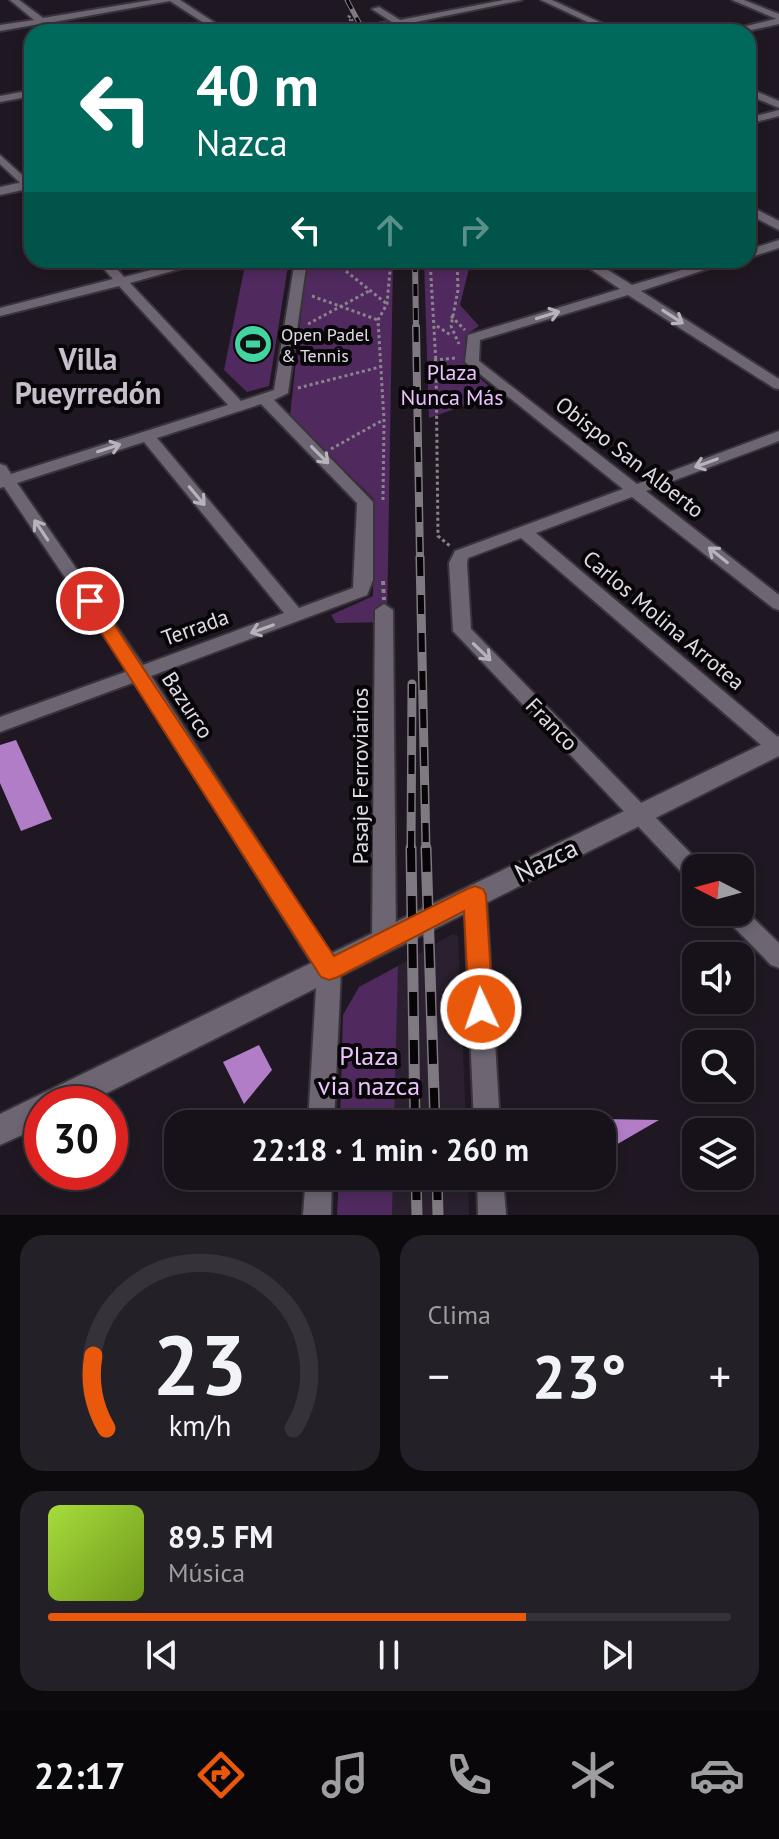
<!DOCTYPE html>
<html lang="es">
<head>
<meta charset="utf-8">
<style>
  body { margin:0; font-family:"PT Sans",sans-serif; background:#242027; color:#f1f3f6; height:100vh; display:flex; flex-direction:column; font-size:30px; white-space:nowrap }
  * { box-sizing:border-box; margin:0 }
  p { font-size:26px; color:#9e9ea2 }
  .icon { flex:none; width:44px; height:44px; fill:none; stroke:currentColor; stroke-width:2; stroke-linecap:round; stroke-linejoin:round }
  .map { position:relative; height:1215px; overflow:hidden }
  .details { display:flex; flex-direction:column; gap:20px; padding:20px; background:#0d0a0e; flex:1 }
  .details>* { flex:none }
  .banner { position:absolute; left:24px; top:24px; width:732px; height:244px; border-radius:24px; box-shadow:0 4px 12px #0003,0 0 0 2px #363239; background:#00695c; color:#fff; overflow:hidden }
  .needle { width:52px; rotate:276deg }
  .tools { position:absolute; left:682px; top:854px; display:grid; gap:16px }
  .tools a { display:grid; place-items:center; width:72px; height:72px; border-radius:16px; background:#17121a; box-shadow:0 4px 12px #0003,0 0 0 2px #363239; font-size:40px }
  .speed { position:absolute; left:24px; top:1086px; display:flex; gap:16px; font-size:40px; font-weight:700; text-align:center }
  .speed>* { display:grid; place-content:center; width:104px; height:104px; border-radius:50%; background:#17121a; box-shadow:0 4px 12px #0003,0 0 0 2px #363239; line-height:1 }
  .speed .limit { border:12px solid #d22; background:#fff; color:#111 }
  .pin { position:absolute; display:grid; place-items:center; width:68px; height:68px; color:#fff; margin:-34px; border:4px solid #fff; border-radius:50%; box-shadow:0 2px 8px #0007 }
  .me { position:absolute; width:88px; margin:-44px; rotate:357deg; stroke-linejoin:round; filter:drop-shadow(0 0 6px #0008) }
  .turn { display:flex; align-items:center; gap:28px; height:168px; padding:0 40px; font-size:36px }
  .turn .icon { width:104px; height:104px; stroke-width:2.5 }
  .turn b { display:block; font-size:56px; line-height:68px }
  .lanes { display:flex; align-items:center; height:76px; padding:0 40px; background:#0003; justify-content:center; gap:40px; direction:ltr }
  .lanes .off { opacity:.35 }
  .big { font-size:60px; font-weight:700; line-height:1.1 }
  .details .card { flex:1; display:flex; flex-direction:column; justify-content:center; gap:12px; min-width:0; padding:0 28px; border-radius:24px; background:#242027 }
  .details .dial { align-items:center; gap:0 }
  .dial svg { height:208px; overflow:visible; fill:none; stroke:#363239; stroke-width:7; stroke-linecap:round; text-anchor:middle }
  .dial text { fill:#f1f3f6; stroke:none }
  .song { display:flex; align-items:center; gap:24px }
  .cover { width:96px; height:96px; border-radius:12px; background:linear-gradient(135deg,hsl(80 70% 55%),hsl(80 70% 35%)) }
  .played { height:8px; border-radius:4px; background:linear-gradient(90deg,#ea580c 70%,#363239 70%) }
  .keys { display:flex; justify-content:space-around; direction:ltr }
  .heat { display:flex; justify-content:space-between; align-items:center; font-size:44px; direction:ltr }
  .details .tiles { flex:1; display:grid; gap:20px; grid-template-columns:1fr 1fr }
  .card:last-child { grid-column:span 2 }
  .trip { position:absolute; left:164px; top:1110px; width:452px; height:80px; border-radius:24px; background:#17121a; box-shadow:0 4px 12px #0003,0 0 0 2px #363239; font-weight:700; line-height:80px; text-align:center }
  .menu { display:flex; height:128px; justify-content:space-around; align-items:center; background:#09070a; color:#9e9ea2 }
  .menu .icon { width:56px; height:56px }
  .menu .current { color:#ea580c }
  .menu b { font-size:36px; color:#f1f3f6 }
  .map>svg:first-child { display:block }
  .built { fill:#2a202f }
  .green { fill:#502a5f }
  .building { fill:#b17dc7 }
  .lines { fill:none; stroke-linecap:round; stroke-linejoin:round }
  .minor-tunnel { stroke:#3c353f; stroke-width:10; stroke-dasharray:10 5; stroke-linecap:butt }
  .minor-casing { stroke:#39343b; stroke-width:4 }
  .tertiary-casing { stroke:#39343b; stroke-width:4 }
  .path-far2 { stroke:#89838b; stroke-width:2; stroke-dasharray:2 2; stroke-linecap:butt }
  .path-far1 { stroke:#89838b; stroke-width:3; stroke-dasharray:3 3; stroke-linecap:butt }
  .path { stroke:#89838b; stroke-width:4; stroke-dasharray:4 4; stroke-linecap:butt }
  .minor { fill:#6d6571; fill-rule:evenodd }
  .tertiary { fill:#6d6571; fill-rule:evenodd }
  .rail-far4-casing { stroke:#7f7982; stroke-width:5 }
  .rail-far3-casing { stroke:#7f7982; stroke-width:6 }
  .rail-far2-casing { stroke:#7f7982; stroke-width:8 }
  .rail-far1-casing { stroke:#7f7982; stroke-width:9 }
  .rail-casing { stroke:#7f7982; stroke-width:11 }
  .rail-far4 { stroke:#080509; stroke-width:3; stroke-dasharray:10; stroke-linecap:butt }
  .rail-far3 { stroke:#080509; stroke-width:4; stroke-dasharray:12; stroke-linecap:butt }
  .rail-far2 { stroke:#080509; stroke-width:5; stroke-dasharray:15; stroke-linecap:butt }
  .rail-far1 { stroke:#080509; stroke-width:6; stroke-dasharray:19; stroke-linecap:butt }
  .rail { stroke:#080509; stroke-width:8; stroke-dasharray:24; stroke-linecap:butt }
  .oneway { stroke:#b8b2bb }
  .route { fill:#ea580c; stroke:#983908; stroke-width:2 }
  .labels { text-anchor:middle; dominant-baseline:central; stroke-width:8; stroke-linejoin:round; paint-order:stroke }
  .far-poi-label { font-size:18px; fill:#e1dce3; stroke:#080509; text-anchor:start }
  .park-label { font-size:22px; fill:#ebc3fd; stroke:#080509 }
  .street-label { font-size:22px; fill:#e1dce3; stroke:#080509 }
  .near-street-label { font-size:26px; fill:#e1dce3; stroke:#080509 }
  .near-park-label { font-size:26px; fill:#ebc3fd; stroke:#080509 }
  .district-label { font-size:30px; font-weight:bold; fill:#c7bdcb; stroke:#080509 }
</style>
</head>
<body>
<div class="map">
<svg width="779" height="1215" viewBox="0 0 779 1215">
  <rect width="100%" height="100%" fill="#1f1822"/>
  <g class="built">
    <polygon points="452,934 458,936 466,1124 394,1124 398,966"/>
    <polygon points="393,1176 468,1176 469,1215 392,1215"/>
  </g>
  <g class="green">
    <polygon points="246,260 289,260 269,386 247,392 224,370"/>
    <polygon points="307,260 393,260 387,622 336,623 331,615 373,596 374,499 290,416"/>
    <path d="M424 260H471L460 305 479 326 466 335C462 370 474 371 497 394L429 418Z"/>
    <polygon points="398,966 394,1124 340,1124 343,1015 359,987"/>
    <polygon points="339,1176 393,1176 392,1215 337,1215"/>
  </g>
  <g class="building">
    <polygon points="16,740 52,819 21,831 0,783 0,745"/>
    <polygon points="259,1045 272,1070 244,1104 223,1062"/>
    <polygon points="602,1119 659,1120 602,1153"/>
  </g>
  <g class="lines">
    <polyline class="minor-tunnel" points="350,32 403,22"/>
    <g class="minor-casing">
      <g id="minor">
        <polygon points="10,0 19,0 43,18 152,0 180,0 229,32 218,32 170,1 48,23 60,32 49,32 39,24 0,31 0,25 34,20"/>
        <polygon points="504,0 522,0 406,24 412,29 407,32 372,9 379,7 400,20"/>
        <polygon points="541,0 552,0 621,32 609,32"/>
        <polygon points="732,0 744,0 779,14 779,20"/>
        <polygon points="748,88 779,101 779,108 748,95"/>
        <polygon points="32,90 32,96 0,102 0,96"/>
        <polygon points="779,110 779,116 748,124 748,118"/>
        <polygon points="0,155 32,184 32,194 0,164"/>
        <polygon points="748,205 779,221 779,230 748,214"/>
        <polygon points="779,240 779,248 748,258 748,250"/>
        <path d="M96 260H109L124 277 190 260H211L130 283 241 401 274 390 295 260H307L288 393 274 400 373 502V580L367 595 151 676 341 970 334 1124H308L317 971 135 682 0 732V717L128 671 4 487 0 488V464L6 466 11 474 228 405 119 286 0 316V308L113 279ZM261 404 357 503 353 588 299 608 157 438ZM144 442 284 613 143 665 17 483Z"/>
        <polygon points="577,260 592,260 632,285 715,260 734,260 641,291 779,379 779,389 774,388 628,295 480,340 479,361 637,484 779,431 779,441 646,491 779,595 779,610 773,608 632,497 536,533 779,738 779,752 768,751 521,538 468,558 467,563 471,629 704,867 696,868 696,882 688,879 453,631 449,563 455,551 623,489 465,362 468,335 620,289"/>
        <polygon points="384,604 393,610 396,942 392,949 384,952 376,949 372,942 375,610"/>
        <polygon points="475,886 483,889 486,895 500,1124 474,1124 464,895 467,889"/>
        <polygon points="740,905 779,943 779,968 771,965 726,919 723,912 740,912"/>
        <polygon points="306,1176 332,1176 331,1215 303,1215"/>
        <polygon points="477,1176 503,1176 506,1215 478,1215"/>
      </g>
    </g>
    <g class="tertiary-casing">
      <g id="tertiary">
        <polygon points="779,18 779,24 743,32 722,32"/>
        <polygon points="32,180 32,188 0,195 0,187"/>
        <polygon points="779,736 779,756 85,1104 42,1104 42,1126 0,1145 0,1114"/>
      </g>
    </g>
    <polyline class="path-far2" points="337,32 353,28 348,15 359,28"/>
    <g class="path-far1">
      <polyline points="332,260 387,304"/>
      <polyline points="430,260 436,363 438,536 450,546"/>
      <polyline points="457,260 458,290 451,326 459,344"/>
      <polyline points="312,296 378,320"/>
      <polyline points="451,316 465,330"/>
      <polyline points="308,324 371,290"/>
      <polyline points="437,326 452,336"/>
      <polyline points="434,360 456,358"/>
      <polyline points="298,388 380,367"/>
      <polyline points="331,449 383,420"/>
      <polyline points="383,500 384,420 378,320 387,304 391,260"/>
    </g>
    <polyline class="path" points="383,581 384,600"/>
    <use href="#minor" class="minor"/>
    <use href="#tertiary" class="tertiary"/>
    <g class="rail-far4-casing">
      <polyline id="rail-far4" points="347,0 364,32"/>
    </g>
    <g class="rail-far3-casing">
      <polyline id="rail-far3" points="415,260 416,329"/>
    </g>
    <g class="rail-far2-casing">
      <polyline id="rail-far2" points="416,327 420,559"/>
    </g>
    <g class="rail-far1-casing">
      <g id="rail-far1">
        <polyline points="420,557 426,850"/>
        <polyline points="411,850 412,684"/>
      </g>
    </g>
    <g class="rail-casing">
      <g id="rail">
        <polyline points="411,848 415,1124"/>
        <polyline points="426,848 435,1124"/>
        <polyline points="416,1176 417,1215"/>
        <polyline points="437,1176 438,1215"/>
      </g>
    </g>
    <use href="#rail-far4" class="rail-far4"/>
    <use href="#rail-far3" class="rail-far3"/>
    <use href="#rail-far2" class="rail-far2"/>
    <use href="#rail-far1" class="rail-far1"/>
    <use href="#rail" class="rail"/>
  </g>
  <defs><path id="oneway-shaft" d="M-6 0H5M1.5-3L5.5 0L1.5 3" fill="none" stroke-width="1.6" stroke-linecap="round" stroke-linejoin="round" transform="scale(2)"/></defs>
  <g class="oneway">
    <use href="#oneway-shaft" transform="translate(548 315) rotate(-17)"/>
    <use href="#oneway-shaft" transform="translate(673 317) rotate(33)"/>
    <use href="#oneway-shaft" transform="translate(109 448) rotate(-18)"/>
    <use href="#oneway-shaft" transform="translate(320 455) rotate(45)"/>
    <use href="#oneway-shaft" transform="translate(706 463) rotate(160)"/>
    <use href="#oneway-shaft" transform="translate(197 496) rotate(50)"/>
    <use href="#oneway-shaft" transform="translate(41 530) rotate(-124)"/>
    <use href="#oneway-shaft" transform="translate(718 555) rotate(-141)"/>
    <use href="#oneway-shaft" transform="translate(262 629) rotate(160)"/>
    <use href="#oneway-shaft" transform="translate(482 652) rotate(44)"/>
  </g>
  <polygon class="route" points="90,595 96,597 334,956 467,889 475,886 483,889 486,895 493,1009 490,1017 481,1020 472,1017 469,1009 464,911 338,977 329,980 321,977 81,601"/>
  <defs>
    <g id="stadium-disc" transform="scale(2)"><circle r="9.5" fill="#42d4a1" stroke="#080509"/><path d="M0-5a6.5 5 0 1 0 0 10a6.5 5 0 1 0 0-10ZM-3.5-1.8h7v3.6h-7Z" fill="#111"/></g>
  </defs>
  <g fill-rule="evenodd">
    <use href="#stadium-disc" x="253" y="344"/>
  </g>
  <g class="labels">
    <g class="far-poi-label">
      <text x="281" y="334">Open Padel<tspan x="281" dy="21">&amp; Tennis</tspan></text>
    </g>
    <g class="park-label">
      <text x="452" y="372">Plaza<tspan x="452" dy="25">Nunca Más</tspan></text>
    </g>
    <g class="street-label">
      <text transform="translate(630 457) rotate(38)">Obispo San Alberto</text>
      <text transform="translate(664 620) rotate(40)">Carlos Molina Arrotea</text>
      <text transform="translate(195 627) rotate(-20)">Terrada</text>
      <text transform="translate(188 705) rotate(57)">Bazurco</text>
      <text transform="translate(552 724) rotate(46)">Franco</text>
      <text transform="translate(360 776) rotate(-90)">Pasaje Ferroviarios</text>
    </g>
    <g class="near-street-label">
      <text transform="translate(546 860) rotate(-26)">Nazca</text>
    </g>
    <g class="near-park-label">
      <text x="369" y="1055">Plaza<tspan x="369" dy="30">via nazca</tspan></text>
    </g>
    <g class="district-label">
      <text x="88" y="358">Villa<tspan x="88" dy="34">Pueyrredón</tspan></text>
    </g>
  </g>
</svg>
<div class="tools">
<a><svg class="needle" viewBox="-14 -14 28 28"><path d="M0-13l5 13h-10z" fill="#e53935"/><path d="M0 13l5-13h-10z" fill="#9e9ea2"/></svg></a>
<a><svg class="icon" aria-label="sound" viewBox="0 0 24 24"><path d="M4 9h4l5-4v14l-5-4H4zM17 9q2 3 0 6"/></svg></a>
<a><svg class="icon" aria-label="search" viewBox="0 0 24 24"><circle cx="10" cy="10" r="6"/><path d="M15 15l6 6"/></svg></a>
<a><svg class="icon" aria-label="layers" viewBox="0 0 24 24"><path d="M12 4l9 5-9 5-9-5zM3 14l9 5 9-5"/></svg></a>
</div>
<div class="speed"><div class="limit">30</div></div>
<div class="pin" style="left:90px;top:601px;background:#d93025"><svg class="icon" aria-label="arrive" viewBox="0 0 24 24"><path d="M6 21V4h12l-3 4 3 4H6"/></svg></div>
<svg class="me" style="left:481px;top:1009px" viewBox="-20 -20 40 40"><circle r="17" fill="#ea580c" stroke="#fff" stroke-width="3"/><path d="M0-11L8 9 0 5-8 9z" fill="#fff"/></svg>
<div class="trip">22:18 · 1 min · 260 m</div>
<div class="banner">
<div class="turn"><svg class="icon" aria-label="left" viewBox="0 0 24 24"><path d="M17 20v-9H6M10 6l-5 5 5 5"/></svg><div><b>40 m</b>Nazca</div></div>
<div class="lanes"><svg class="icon" aria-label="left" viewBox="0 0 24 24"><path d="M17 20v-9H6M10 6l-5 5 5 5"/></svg><svg class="icon off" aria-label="ahead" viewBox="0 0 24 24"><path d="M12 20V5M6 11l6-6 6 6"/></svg><svg class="icon off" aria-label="right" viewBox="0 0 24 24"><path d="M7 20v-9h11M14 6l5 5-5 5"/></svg></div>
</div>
</div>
<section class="details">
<div class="tiles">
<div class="card dial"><svg viewBox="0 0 100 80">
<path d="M14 69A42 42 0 1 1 86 69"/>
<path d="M14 69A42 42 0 0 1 9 41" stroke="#ea580c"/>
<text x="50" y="56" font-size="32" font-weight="700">23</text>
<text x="50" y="72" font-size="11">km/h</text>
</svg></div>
<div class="card"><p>Clima</p>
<div class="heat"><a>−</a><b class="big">23°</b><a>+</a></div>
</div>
<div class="card">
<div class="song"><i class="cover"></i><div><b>89.5 FM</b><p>Música</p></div></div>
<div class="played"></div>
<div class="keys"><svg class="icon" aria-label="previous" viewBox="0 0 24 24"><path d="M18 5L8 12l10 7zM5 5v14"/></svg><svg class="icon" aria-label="pause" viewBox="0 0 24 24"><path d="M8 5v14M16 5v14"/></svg><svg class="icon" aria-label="next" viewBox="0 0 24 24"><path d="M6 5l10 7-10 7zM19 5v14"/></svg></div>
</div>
</div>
</section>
<nav class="menu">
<b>22:17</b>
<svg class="icon current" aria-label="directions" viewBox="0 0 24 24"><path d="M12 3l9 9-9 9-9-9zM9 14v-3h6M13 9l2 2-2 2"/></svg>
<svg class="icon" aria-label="music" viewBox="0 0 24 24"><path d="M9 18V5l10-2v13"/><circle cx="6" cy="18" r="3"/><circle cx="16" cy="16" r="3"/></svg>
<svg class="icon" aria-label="phone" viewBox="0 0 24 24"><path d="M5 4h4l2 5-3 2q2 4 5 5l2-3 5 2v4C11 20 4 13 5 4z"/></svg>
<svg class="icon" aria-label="climate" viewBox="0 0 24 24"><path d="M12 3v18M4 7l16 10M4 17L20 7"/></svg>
<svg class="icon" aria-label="car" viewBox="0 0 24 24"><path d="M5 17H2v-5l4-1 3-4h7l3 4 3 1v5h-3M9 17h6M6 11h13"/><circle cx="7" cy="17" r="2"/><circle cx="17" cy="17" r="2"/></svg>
</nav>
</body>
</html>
